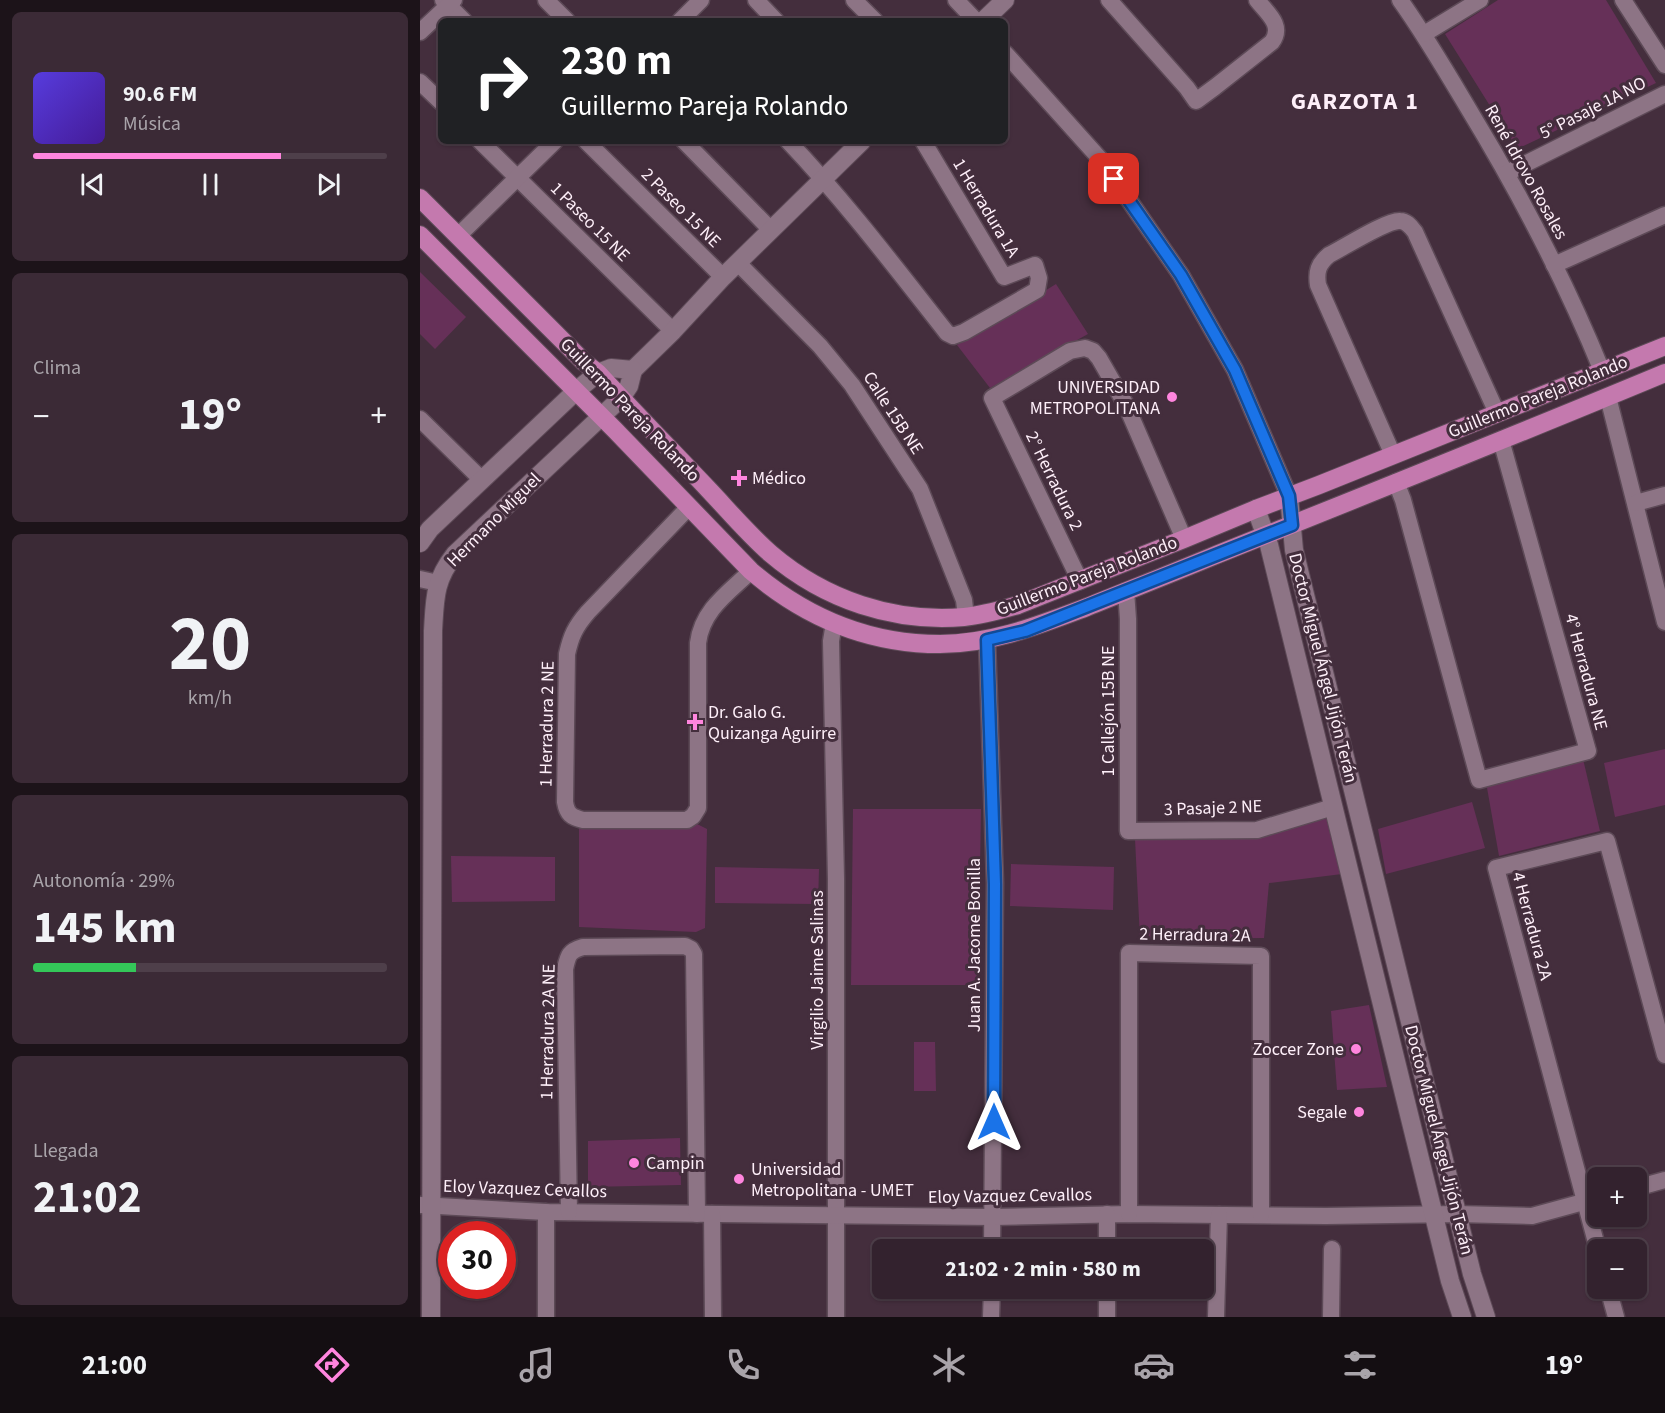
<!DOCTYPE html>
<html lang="es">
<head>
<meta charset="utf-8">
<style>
  body { margin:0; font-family:"Source Sans 3",sans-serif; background:#3b2a36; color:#f1f3f6; height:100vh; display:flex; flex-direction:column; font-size:22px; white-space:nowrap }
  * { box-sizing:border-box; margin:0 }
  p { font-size:20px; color:#a9a4aa }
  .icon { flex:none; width:33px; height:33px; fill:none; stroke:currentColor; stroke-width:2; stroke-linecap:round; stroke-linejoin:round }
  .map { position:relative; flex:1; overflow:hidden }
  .panel { display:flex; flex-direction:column; gap:12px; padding:12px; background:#1c1319; width:420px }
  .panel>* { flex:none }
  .hud { position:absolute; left:18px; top:18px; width:570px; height:126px; border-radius:9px; box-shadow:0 2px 4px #0004,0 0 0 2px #4e3f4a; background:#202124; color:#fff; overflow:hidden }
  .controls { position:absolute; left:1167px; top:1167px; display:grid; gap:12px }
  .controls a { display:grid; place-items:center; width:60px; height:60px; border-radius:9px; background:#33222e; box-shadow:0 2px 4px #0004,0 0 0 2px #4e3f4a; font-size:30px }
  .speed { position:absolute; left:18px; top:1221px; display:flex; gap:12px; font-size:30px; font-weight:700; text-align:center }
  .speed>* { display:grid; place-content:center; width:78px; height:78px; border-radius:50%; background:#33222e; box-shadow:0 2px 4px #0004,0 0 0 2px #4e3f4a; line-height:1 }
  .speed .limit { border:9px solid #d22; background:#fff; color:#111 }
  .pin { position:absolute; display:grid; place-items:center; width:51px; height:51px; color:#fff; margin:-26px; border-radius:12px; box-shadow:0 3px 9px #0006 }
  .me { position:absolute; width:66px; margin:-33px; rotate:0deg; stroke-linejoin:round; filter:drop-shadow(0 0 4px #0008) }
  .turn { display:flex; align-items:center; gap:21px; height:126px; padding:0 24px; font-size:27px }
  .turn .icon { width:78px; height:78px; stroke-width:2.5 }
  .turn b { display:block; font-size:42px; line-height:51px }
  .big { font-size:45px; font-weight:700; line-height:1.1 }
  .panel .card { flex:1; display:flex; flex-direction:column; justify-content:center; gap:9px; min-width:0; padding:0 21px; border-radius:9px; background:#3b2a36 }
  .panel .dial { align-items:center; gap:0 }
  .dial b { font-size:78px; line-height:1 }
  .song { display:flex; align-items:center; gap:18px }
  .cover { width:72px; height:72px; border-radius:9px; background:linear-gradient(135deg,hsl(250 70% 55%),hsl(260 70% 35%)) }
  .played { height:6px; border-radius:3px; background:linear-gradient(90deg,#ff85de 70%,#4e3f4a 70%) }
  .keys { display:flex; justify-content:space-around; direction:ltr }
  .heat { display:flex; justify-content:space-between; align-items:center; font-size:33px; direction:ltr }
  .charge { height:9px; border-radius:4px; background:linear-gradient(90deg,#34c759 29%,#4e3f4a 0) }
  .trip { position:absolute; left:452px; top:1239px; width:342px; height:60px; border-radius:9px; background:#33222e; box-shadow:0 2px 4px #0004,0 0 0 2px #4e3f4a; font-weight:700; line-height:60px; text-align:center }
  .tabs { display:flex; height:96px; justify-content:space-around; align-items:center; background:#140e12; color:#a9a4aa }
  .tabs .icon { width:42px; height:42px }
  .tabs .on { color:#ff85de }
  .tabs b { font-size:27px; color:#f1f3f6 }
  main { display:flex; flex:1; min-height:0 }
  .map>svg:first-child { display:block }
  .green { fill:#663058 }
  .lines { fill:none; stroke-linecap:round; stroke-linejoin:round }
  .minor-casing { stroke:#5d4a57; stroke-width:19 }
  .tertiary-casing { stroke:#5d4a57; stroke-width:20 }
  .primary-casing { stroke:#5d4a57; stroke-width:20 }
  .minor { stroke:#8d7485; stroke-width:16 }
  .tertiary { stroke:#8d7485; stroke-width:18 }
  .primary { stroke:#c479ae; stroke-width:18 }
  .route-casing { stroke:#114b97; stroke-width:15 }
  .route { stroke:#1a73e8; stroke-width:10 }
  .poi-dot { fill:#ff85de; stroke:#442e3d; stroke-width:2 }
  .labels { text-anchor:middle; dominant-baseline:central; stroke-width:6; stroke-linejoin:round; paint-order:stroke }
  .street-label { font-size:18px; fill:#feeff9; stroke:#442e3d }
  .poi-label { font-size:18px; fill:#feeff9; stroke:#442e3d; text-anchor:start }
  .district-label { font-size:24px; font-weight:bold; letter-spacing:1.5px; fill:#feeff9; stroke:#442e3d }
</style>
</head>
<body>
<main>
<section class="panel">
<div class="card">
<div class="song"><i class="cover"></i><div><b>90.6 FM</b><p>Música</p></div></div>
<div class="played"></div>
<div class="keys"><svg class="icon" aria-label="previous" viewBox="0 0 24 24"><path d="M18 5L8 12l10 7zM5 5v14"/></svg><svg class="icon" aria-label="pause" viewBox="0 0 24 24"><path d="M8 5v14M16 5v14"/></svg><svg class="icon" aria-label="next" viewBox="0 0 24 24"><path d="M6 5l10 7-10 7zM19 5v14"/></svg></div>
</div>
<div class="card"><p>Clima</p>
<div class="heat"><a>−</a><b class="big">19°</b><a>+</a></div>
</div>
<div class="card dial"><b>20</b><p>km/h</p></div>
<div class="card"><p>Autonomía · 29%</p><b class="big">145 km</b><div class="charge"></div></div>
<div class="card"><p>Llegada</p><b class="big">21:02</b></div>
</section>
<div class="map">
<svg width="1245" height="1317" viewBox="0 0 1245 1317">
  <rect width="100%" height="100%" fill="#442e3d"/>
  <g class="green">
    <polygon points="1078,0 1186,0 1236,83 1097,149 1025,34"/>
    <polygon points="0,272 46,317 15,349 0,334"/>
    <polygon points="636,284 668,334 570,388 537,345"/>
    <polygon points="1245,749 1245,805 1195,817 1184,763"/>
    <polygon points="1163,759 1180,831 1079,856 1066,782"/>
    <polygon points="1052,802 1065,848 966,874 958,829"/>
    <polygon points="433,809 561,809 558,985 431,985"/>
    <polygon points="909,815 922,874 849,883 844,938 720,939 715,839 836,837"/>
    <polygon points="277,824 287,829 285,928 276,932 159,927 159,825"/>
    <polygon points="31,856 135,857 135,901 32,902"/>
    <polygon points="591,864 694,867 693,910 590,906"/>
    <polygon points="295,867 399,869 398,904 295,903"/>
    <polygon points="949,1005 967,1087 917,1090 911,1011"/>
    <polygon points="494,1042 515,1042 516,1091 494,1091"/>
    <polygon points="260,1138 261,1185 168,1187 168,1141"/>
  </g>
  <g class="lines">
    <g class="minor-casing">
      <g id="minor">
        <polyline points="23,0 44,21"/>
        <polyline points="126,0 147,21"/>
        <polyline points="336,0 356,21"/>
        <polyline points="434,0 455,21"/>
        <polyline points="536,0 556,21"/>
        <path d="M689 0 767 88 776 101 795 87 852 42C864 25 847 13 837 0"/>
        <path d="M980 0C1005 35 1026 71 1048 108 1099 192 1145 280 1182 371"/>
        <polyline points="1203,0 1245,65"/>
        <polyline points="260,21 281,0"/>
        <polyline points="0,32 34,0"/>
        <polyline points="1004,34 1060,0"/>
        <polyline points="585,53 681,160 761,275 815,370 869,496"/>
        <polyline points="0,82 21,102"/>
        <polyline points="60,141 253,331"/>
        <polyline points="166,141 303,277"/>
        <polyline points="264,141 351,230"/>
        <path d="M368 141C425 201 475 267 527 333L533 336 544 332 617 290 619 278 615 265 584 277 503 141"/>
        <polyline points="1087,173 1245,94"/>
        <polyline points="38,236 135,141"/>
        <polyline points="318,263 400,346 432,385 500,489 544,600 546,617"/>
        <polyline points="1134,265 1245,215"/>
        <polyline points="1188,397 1245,622"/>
        <polyline points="0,419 56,474"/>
        <path d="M973 455 898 285C896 272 898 264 909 255 923 248 967 220 980 221 987 221 991 227 995 232L1077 413"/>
        <polyline points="976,482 983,500 1059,780 1168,751 1081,440"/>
        <polyline points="1216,503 1245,495"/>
        <path d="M269 507 168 612C155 627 151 636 147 654L145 802C147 814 151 817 163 820H267L273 816 278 808V643C282 610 308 593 331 571"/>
        <polyline points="0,579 18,583"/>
        <polyline points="660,581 572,398 650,351 665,348 673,351 679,358 706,405 764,539"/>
        <polyline points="706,591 708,619 708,831 837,830 913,807"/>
        <polyline points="414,623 411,641 416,879 416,1317"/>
        <polyline points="567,640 575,883 572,1250"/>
        <polyline points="1216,1188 1245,1180"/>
        <polyline points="0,1205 126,1212 573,1217 709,1214 906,1216 1037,1214 1112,1216 1178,1198"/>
        <polyline points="126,1212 126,1317"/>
        <path d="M149 1212 145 969C148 955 149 951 163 947L265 946 271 949 274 954 277 1214"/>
        <polyline points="292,1214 293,1317"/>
        <polyline points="709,1214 709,953 841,956 841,1215"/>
        <polyline points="687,1250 687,1214"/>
        <polyline points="1178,1250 1076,868 1187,841 1245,1055"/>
        <polyline points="1188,1288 1196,1317"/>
        <polyline points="571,1317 572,1288"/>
        <polyline points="687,1317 687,1288"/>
        <polyline points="796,1317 799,1215"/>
        <polyline points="911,1317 912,1249"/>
      </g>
    </g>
    <g class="tertiary-casing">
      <g id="tertiary">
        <polyline points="563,21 585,0"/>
        <polyline points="213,370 253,331 303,277 442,141"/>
        <polyline points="869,496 874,550 1052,1274 1066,1317"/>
        <polyline points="836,509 849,545 1030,1281 1042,1317"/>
        <path d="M0 543 10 529 156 391 178 373 191 368 213 370 209 386 201 398 35 554C14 581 15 598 13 631L11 1317"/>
      </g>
    </g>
    <g class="primary-casing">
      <g id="primary">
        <path d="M0 198 164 362 178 373C214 412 251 450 288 489 308 510 328 534 351 554 405 600 474 623 544 617 563 615 580 610 598 605L764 539 836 509 899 485 1245 346"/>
        <path d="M0 235 194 429 331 571C385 617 448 644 520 644 572 644 619 625 667 607 709 590 750 574 791 557 943 496 1094 436 1245 373"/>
      </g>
    </g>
    <use href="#minor" class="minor"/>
    <use href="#tertiary" class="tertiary"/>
    <use href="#primary" class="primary"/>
  </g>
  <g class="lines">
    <g class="route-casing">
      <polyline id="route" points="574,1122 575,884 567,640 605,631 872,525 869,496 815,370 761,275 694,179"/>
    </g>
    <use href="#route" class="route"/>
  </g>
  <g class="poi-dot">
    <circle cx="752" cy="397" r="6"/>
    <path d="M316 469h6v6h6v6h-6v6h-6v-6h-6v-6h6z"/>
    <path d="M272 713h6v6h6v6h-6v6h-6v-6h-6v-6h6z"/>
    <circle cx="936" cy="1049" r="6"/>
    <circle cx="939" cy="1112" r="6"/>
    <circle cx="214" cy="1163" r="6"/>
    <circle cx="319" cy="1179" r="6"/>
  </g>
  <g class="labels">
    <g class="street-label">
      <text transform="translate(1173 108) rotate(-27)">5° Pasaje 1A NO</text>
      <text transform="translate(1106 172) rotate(61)">René Idrovo Rosales</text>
      <text transform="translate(261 208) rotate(45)">2 Paseo 15 NE</text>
      <text transform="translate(566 208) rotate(59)">1 Herradura 1A</text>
      <text transform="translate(170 222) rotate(45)">1 Paseo 15 NE</text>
      <text transform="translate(1118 397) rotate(-22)">Guillermo Pareja Rolando</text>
      <text transform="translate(210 410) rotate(46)">Guillermo Pareja Rolando</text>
      <text transform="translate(473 413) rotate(57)">Calle 15B NE</text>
      <text transform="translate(634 481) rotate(64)">2° Herradura 2</text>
      <text transform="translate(74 520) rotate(-45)">Hermano Miguel</text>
      <text transform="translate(667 576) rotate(-21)">Guillermo Pareja Rolando</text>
      <text transform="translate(903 668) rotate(76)">Doctor Miguel Ángel Jijón Terán</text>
      <text transform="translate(1166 672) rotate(75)">4° Herradura NE</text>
      <text transform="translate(688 711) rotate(-90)">1 Callejón 15B NE</text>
      <text transform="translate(127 724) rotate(-89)">1 Herradura 2 NE</text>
      <text transform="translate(793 808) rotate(-2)">3 Pasaje 2 NE</text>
      <text transform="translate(1112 926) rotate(75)">4 Herradura 2A</text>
      <text transform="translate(775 935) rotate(1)">2 Herradura 2A</text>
      <text transform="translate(554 945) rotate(-90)">Juan A. Jacome Bonilla</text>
      <text transform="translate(397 970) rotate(-90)">Virgilio Jaime Salinas</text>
      <text transform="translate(128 1032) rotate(-89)">1 Herradura 2A NE</text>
      <text transform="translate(1019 1140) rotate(76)">Doctor Miguel Ángel Jijón Terán</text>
      <text transform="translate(105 1189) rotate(2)">Eloy Vazquez Cevallos</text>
      <text transform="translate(590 1196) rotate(-1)">Eloy Vazquez Cevallos</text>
    </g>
    <g class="poi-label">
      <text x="740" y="387" text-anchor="end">UNIVERSIDAD<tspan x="740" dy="21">METROPOLITANA</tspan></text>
      <text x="332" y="478">Médico</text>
      <text x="288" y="712">Dr. Galo G.<tspan x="288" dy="21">Quizanga Aguirre</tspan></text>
      <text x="924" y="1049" text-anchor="end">Zoccer Zone</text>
      <text x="927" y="1112" text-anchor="end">Segale</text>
      <text x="226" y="1163">Campin</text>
      <text x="331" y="1169">Universidad<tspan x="331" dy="21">Metropolitana - UMET</tspan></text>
    </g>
    <g class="district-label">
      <text x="935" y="101">GARZOTA 1</text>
    </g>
  </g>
</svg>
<div class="controls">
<a>+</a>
<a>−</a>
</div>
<div class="speed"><div class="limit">30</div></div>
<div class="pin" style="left:694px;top:179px;background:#d93025"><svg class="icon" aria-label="arrive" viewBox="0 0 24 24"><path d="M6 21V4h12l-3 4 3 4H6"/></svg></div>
<svg class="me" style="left:574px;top:1122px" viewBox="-20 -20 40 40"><path d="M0-17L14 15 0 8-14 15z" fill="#1a73e8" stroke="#fff" stroke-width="4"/></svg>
<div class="trip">21:02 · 2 min · 580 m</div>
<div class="hud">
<div class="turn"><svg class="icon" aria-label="right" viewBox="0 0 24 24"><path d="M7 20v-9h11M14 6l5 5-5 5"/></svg><div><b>230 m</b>Guillermo Pareja Rolando</div></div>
</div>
</div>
</main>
<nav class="tabs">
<b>21:00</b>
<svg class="icon on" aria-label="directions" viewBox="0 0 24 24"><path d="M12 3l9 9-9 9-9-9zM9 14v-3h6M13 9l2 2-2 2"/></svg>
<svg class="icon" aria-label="music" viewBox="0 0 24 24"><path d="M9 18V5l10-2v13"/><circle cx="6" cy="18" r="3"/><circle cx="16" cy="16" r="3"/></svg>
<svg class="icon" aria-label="phone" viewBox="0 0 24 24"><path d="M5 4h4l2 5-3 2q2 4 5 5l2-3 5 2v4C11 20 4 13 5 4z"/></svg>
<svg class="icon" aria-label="climate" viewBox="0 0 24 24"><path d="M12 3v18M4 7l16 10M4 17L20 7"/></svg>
<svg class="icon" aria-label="car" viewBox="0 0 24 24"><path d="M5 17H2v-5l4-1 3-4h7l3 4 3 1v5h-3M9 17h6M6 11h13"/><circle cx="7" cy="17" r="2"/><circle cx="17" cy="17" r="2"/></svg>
<svg class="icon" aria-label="filters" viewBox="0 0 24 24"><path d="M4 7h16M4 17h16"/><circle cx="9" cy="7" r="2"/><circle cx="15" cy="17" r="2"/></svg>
<b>19°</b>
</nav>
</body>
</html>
